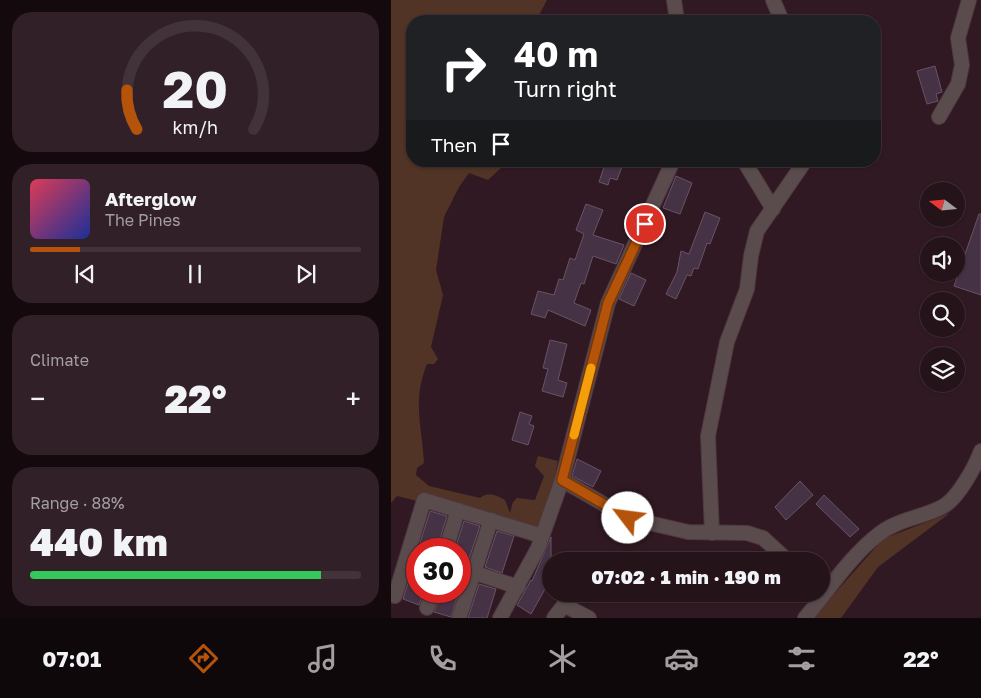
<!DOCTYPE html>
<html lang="en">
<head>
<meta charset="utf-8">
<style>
  body { margin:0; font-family:"Golos Text",sans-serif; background:#312027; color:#f1f3f6; height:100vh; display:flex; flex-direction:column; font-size:19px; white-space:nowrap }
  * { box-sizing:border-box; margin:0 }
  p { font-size:16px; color:#a39ea2 }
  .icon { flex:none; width:28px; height:28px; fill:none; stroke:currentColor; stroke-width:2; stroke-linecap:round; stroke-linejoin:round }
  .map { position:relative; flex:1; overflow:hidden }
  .side { display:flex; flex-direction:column; gap:12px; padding:12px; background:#140a0e; width:391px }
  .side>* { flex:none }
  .banner { position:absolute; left:15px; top:15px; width:475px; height:152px; border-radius:20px; box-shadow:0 1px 4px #0004,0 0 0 1px #423239; background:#202124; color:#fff; overflow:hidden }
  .needle { width:32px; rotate:286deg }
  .tools { position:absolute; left:529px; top:182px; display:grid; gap:10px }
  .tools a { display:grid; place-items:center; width:45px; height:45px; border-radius:50%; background:#25131a; box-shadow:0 1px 4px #0004,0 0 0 1px #423239; font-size:25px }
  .speed { position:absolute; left:15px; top:538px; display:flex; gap:10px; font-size:25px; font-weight:700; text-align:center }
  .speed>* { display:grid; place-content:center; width:65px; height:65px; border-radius:50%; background:#25131a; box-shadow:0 1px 4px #0004,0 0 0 1px #423239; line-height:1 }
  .speed .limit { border:8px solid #d22; background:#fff; color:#111 }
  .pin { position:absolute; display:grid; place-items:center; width:42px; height:42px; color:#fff; margin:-21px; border:2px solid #fff; border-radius:50%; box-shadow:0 1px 5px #0007 }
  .me { position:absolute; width:55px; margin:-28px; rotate:300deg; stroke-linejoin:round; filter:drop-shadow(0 0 4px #0008) }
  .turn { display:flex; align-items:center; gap:18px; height:105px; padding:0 25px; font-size:22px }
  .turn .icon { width:65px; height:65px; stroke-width:2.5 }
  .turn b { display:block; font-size:35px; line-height:42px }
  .then { display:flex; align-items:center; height:48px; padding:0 25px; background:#0003; gap:10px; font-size:19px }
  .big { font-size:38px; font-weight:800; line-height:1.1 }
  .side .tile { flex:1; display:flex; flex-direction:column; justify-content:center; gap:8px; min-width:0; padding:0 18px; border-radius:20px; background:#312027 }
  .side .dial { align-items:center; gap:0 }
  .dial svg { height:130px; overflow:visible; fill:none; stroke:#423239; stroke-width:7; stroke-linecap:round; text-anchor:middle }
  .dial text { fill:#f1f3f6; stroke:none }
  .song { display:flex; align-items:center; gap:15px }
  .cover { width:60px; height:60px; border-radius:8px; background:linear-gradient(135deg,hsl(350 70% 55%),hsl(230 70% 35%)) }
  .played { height:5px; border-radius:2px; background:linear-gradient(90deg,#b45309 15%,#423239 15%) }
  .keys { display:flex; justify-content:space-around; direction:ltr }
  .heat { display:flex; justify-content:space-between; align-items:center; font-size:28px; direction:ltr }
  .charge { height:8px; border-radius:4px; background:linear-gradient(90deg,#34c759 88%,#423239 0) }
  .trip { position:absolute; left:151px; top:552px; width:288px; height:50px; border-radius:25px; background:#25131a; box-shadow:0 1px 4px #0004,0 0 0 1px #423239; font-weight:800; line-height:50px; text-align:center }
  .tab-bar { display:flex; height:80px; justify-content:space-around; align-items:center; background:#0f080a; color:#a39ea2 }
  .tab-bar .icon { width:35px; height:35px }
  .tab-bar .selected { color:#b45309 }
  .tab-bar b { font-size:22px; color:#f1f3f6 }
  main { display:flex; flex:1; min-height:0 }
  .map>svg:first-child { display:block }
  .green { fill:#513425 }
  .building { fill:#463245; stroke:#685367 }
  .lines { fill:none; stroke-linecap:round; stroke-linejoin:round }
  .street-casing { stroke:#4e3741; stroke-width:16 }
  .street { stroke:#5a4c4c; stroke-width:14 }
  .route-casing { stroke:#753606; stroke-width:12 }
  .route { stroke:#b45309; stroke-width:9 }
  .slow { stroke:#f59e0b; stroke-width:9 }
</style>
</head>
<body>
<main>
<section class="side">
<div class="tile dial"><svg viewBox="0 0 100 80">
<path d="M14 69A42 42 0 1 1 86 69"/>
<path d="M14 69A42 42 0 0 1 8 45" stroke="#b45309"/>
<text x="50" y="56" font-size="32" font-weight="700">20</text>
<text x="50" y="72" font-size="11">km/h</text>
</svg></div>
<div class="tile">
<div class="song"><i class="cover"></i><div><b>Afterglow</b><p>The Pines</p></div></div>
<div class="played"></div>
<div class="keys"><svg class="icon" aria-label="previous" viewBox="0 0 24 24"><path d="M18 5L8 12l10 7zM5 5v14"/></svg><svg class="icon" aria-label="pause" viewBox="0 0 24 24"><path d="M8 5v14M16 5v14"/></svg><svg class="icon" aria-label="next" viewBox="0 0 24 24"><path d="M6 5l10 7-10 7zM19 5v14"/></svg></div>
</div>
<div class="tile"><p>Climate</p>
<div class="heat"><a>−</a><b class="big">22°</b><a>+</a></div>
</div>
<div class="tile"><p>Range · 88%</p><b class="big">440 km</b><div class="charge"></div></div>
</section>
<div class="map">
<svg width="590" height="618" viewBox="0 0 590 618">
  <rect width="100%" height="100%" fill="#311923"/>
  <g class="green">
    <path d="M0 0H156L145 21H21V161H109L110 168 97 180 78 173 68 187 53 217 45 270 52 295 40 347 47 359 43 364H36C21 401 31 426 33 463L26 468 25 475 38 486 89 498C98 491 105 495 114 500L119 513 122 502 126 498 144 500 153 476 144 466 147 456 167 461 162 486 147 531 6 496 0 503Z"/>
    <polygon points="559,513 487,567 450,618 422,618 492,539"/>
  </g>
  <g class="building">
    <polygon points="544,66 551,92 545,94 547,101 536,104 526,71"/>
    <polygon points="215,161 233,161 226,180 219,178 217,185 208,182"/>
    <polygon points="285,176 301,183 289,214 272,208"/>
    <polygon points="195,204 212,210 202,235 233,245 225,264 202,256 193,284 190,283 183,303 200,310 194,326 157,310 154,318 140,314 147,291 163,295 168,279 172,280 179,258 184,260 193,234 185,230"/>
    <polygon points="314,212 329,218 319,244 316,243 307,269 303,268 300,276 296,275 285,299 275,294 286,272 290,251 298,254"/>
    <polygon points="588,214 590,214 590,295 563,286"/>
    <polygon points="240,273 255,280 243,306 228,299"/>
    <polygon points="159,340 176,344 167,380 176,383 172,397 151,391 157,369 152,368"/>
    <polygon points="129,412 141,416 138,424 143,426 137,445 121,440"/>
    <polygon points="186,459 210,471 202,487 181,476"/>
    <polygon points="409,481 422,495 395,520 384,507"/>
    <polygon points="433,495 468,529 459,537 425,504"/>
    <polygon points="39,511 56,516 46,549 27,549"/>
    <polygon points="73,521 89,526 77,562 69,559 69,549 64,549"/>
    <polygon points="106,531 123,536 111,573 94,567"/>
    <polygon points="160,537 160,572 154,589 140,614 126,605 140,580 141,581"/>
    <polygon points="26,553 26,591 33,591 28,605 12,599"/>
    <polygon points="88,584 105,589 96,618 77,618"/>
    <polygon points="51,591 68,591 60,617 43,612"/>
  </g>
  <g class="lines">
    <g class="street-casing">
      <g id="street">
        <polyline points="283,0 286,21"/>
        <polyline points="382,0 391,21"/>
        <polyline points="548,117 567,84 571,65 567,38 578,0"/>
        <polyline points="353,161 382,209"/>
        <polyline points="171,480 237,518 297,532 356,533 372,538 397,561"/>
        <polyline points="321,533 317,436 336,342 356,289 360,256 366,231 414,161"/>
        <polyline points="55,549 67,510"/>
        <polyline points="69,568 127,587"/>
        <polyline points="4,596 33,500 151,536"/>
        <polyline points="36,608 42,591"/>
        <polyline points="68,618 100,520"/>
        <polyline points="109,618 147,548 171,480 217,303 282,161"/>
        <polyline points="163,618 173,605 198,618"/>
        <path d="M414 618C437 591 459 556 488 534 507 519 530 518 551 507 566 500 584 467 590 451"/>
      </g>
    </g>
    <use href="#street" class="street"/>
  </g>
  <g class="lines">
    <g class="route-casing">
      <polyline id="route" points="237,518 171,480 217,303 254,224"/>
    </g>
    <use href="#route" class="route"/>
    <polyline class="slow" points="183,435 200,368"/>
  </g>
</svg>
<div class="tools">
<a><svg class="needle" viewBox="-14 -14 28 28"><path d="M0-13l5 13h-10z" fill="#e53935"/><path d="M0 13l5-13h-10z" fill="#a39ea2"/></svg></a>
<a><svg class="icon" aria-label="sound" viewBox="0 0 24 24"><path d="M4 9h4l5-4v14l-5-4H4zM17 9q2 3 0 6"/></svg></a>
<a><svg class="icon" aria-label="search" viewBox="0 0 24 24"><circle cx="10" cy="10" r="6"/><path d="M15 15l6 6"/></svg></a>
<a><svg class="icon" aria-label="layers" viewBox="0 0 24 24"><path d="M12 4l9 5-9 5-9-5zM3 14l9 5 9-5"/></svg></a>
</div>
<div class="speed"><div class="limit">30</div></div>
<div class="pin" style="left:254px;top:224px;background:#d93025"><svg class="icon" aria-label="arrive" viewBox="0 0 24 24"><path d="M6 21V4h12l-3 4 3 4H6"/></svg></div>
<svg class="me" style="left:237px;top:518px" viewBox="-20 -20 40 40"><circle r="19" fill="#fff"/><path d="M0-13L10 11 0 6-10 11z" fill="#b45309"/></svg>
<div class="trip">07:02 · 1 min · 190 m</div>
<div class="banner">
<div class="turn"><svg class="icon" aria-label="right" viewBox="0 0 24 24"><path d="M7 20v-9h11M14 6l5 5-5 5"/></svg><div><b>40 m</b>Turn right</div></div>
<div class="then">Then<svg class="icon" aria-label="arrive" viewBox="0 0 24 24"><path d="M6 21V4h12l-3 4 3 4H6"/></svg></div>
</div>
</div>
</main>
<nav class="tab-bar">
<b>07:01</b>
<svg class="icon selected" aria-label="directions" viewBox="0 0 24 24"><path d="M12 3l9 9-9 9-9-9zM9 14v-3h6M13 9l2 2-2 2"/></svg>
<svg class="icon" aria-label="music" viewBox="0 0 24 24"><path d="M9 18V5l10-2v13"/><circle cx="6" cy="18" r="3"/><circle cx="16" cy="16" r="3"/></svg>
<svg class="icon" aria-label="phone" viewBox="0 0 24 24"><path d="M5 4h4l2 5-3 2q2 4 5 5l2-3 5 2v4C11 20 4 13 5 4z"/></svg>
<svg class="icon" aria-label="climate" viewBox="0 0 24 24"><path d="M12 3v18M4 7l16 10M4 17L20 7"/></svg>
<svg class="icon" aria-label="car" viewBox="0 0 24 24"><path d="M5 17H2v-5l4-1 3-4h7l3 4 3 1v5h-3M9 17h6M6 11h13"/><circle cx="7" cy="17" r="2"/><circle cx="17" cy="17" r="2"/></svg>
<svg class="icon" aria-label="filters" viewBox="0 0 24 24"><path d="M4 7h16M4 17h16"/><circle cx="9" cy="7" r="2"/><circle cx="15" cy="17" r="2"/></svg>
<b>22°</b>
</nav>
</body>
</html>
